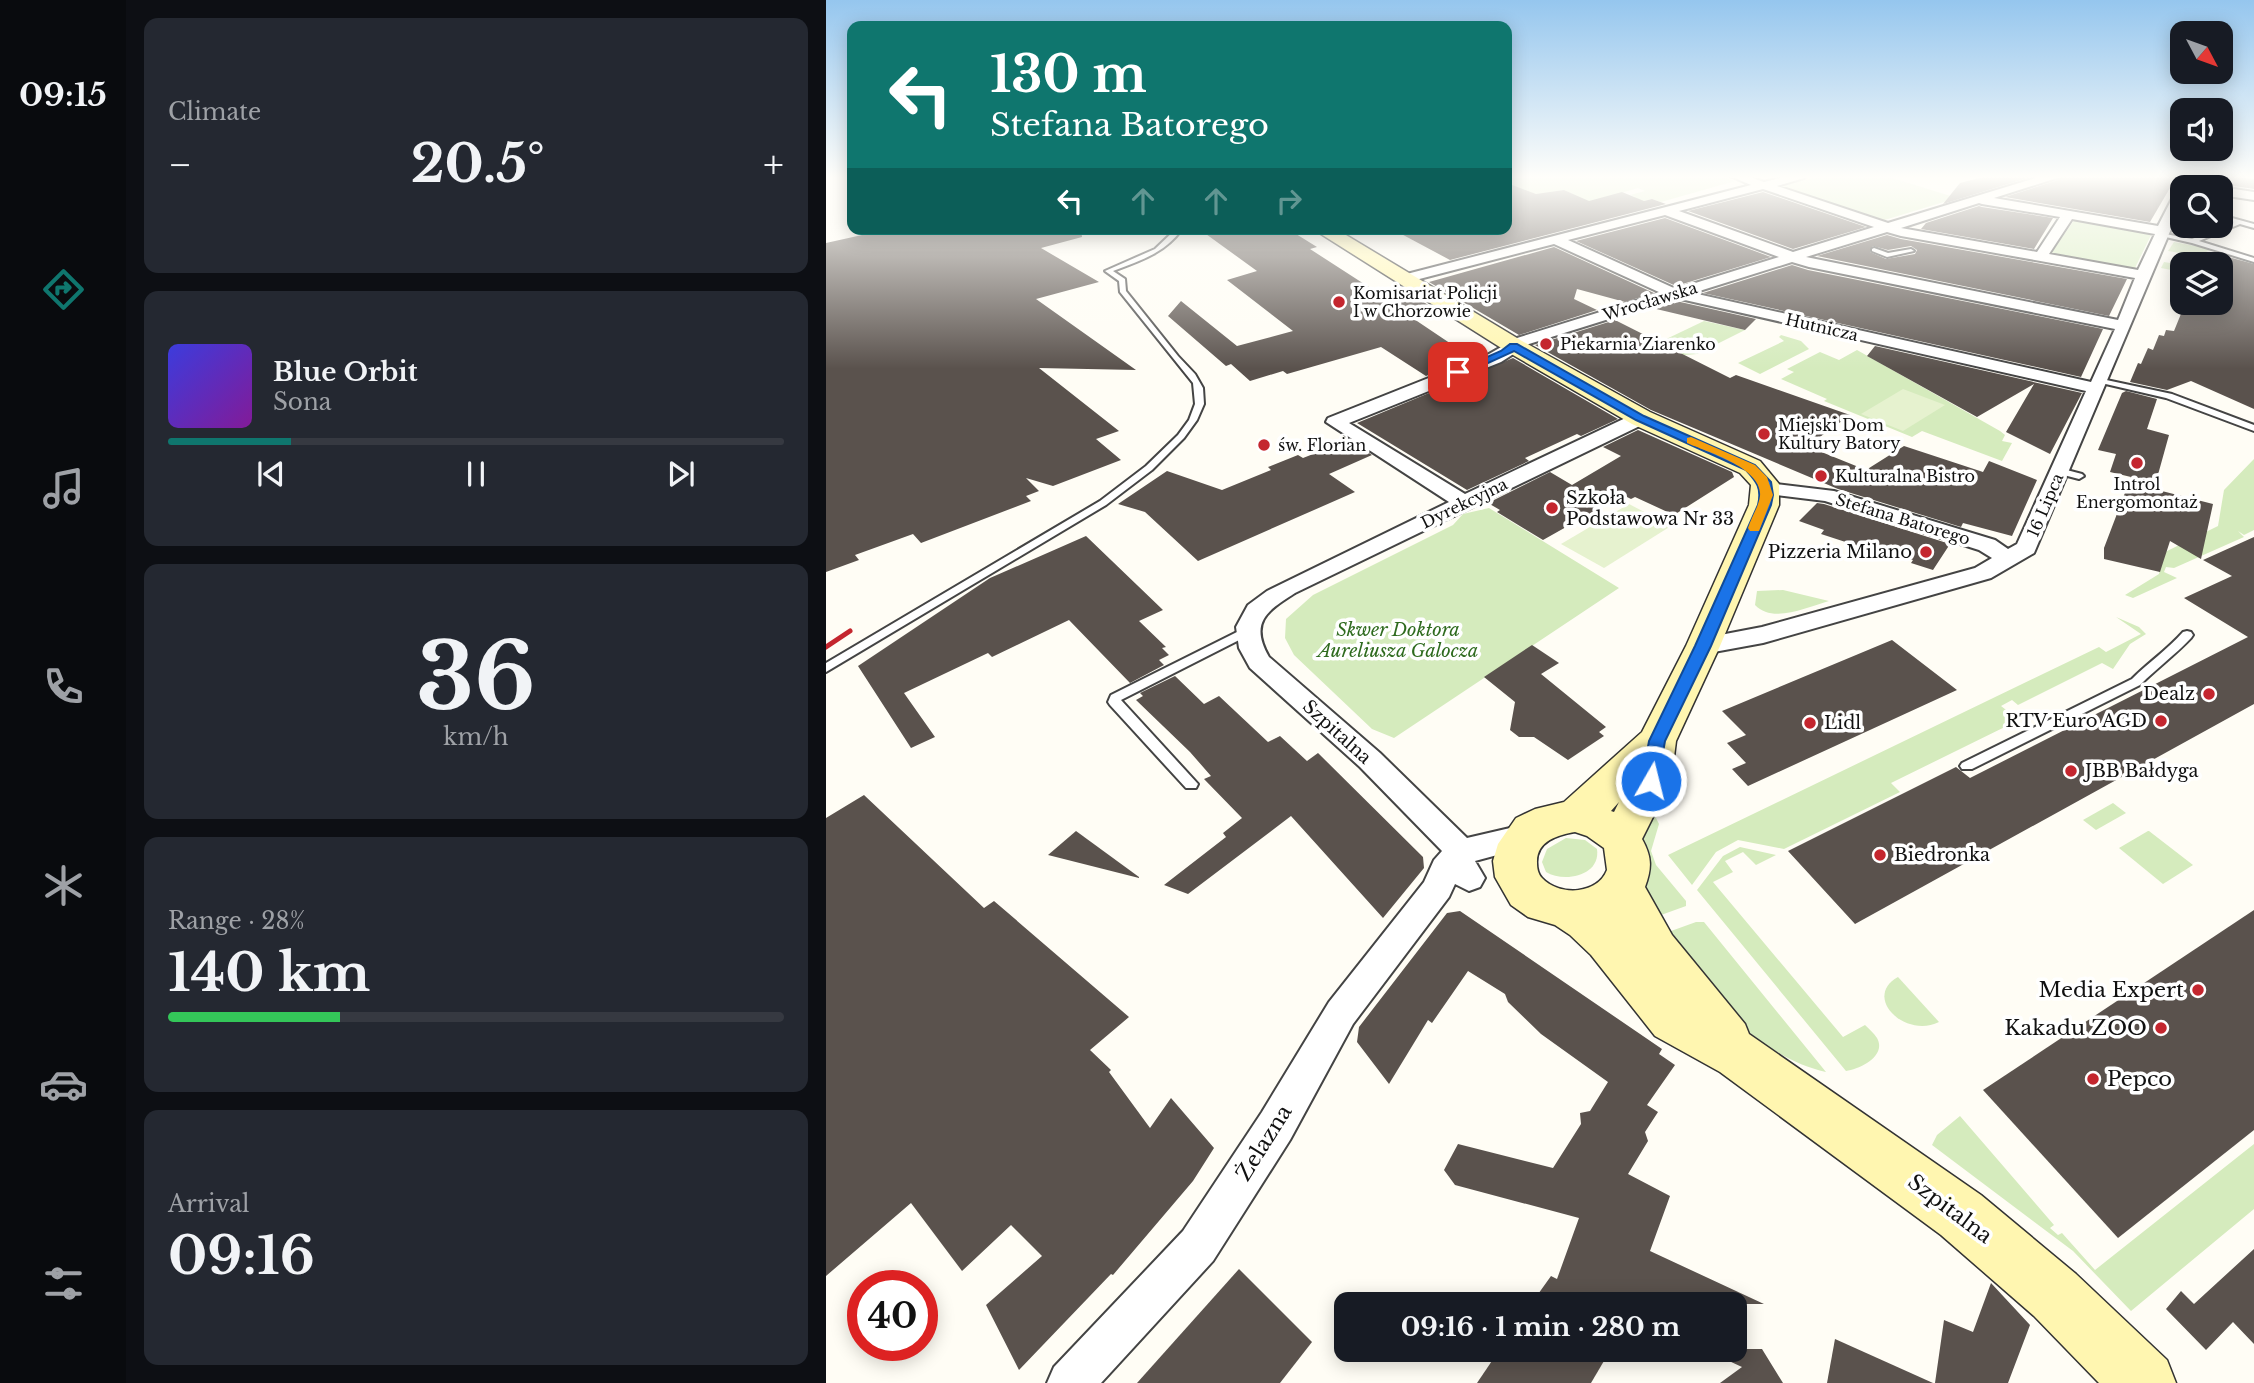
<!DOCTYPE html>
<html lang="en">
<head>
<meta charset="utf-8">
<style>
  body { margin:0; font-family:"Libre Baskerville",serif; background:#242831; color:#f1f3f6; height:100vh; display:flex; flex-direction:column; font-size:26px; white-space:nowrap }
  * { box-sizing:border-box; margin:0 }
  p { font-size:23px; color:#9ea1a6 }
  .icon { flex:none; width:38px; height:38px; fill:none; stroke:currentColor; stroke-width:2; stroke-linecap:round; stroke-linejoin:round }
  .map { position:relative; flex:1; overflow:hidden }
  .side { display:flex; flex-direction:column; gap:18px; padding:18px; background:#0d0f14; width:700px }
  .side>* { flex:none }
  .banner { position:absolute; left:21px; top:21px; width:665px; height:214px; border-radius:14px; box-shadow:0 4px 18px #0003; background:#0f766e; color:#fff; overflow:hidden }
  .needle { width:46px; rotate:131deg }
  .tools { position:absolute; left:1344px; top:21px; display:grid; gap:14px }
  .tools a { display:grid; place-items:center; width:63px; height:63px; border-radius:14px; background:#171b24; box-shadow:0 4px 18px #0003; font-size:35px }
  .speed { position:absolute; left:21px; top:1270px; display:flex; gap:14px; font-size:35px; font-weight:700; text-align:center }
  .speed>* { display:grid; place-content:center; width:91px; height:91px; border-radius:50%; background:#171b24; box-shadow:0 4px 18px #0003; line-height:1 }
  .speed .limit { border:10px solid #d22; background:#fff; color:#111 }
  .pin { position:absolute; display:grid; place-items:center; width:60px; height:60px; color:#fff; margin:-30px; border-radius:14px; box-shadow:0 4px 10px #0006 }
  .me { position:absolute; width:77px; margin:-38px; rotate:8deg; stroke-linejoin:round; filter:drop-shadow(0 0 5px #0008) }
  .turn { display:flex; align-items:center; gap:24px; height:147px; padding:0 28px; font-size:32px }
  .turn .icon { width:91px; height:91px; stroke-width:2.5 }
  .turn b { display:block; font-size:49px; line-height:60px }
  .lanes { display:flex; align-items:center; height:66px; padding:0 28px; background:#0003; justify-content:center; gap:35px; direction:ltr }
  .lanes .off { opacity:.35 }
  .big { font-size:52px; font-weight:700; line-height:1.1 }
  .side .tile { flex:1; display:flex; flex-direction:column; justify-content:center; gap:10px; min-width:0; padding:0 24px; border-radius:14px; background:#242831 }
  .side .dial { align-items:center; gap:0 }
  .dial b { font-size:91px; line-height:1 }
  .song { display:flex; align-items:center; gap:21px }
  .cover { width:84px; height:84px; border-radius:10px; background:linear-gradient(135deg,hsl(240 70% 55%),hsl(290 70% 35%)) }
  .played { height:7px; border-radius:4px; background:linear-gradient(90deg,#0f766e 20%,#363941 20%) }
  .keys { display:flex; justify-content:space-around; direction:ltr }
  .heat { display:flex; justify-content:space-between; align-items:center; font-size:38px; direction:ltr }
  .charge { height:10px; border-radius:5px; background:linear-gradient(90deg,#34c759 28%,#363941 0) }
  .trip { position:absolute; left:508px; top:1292px; width:413px; height:70px; border-radius:14px; background:#171b24; box-shadow:0 4px 18px #0003; font-weight:700; line-height:70px; text-align:center }
  main { display:flex; flex:1; min-height:0 }
  .menu { display:flex; flex-direction:column; width:126px; justify-content:space-around; align-items:center; background:#090b0e; color:#9ea1a6 }
  .menu .icon { width:49px; height:49px }
  .menu .current { color:#0f766e }
  .menu b { font-size:32px; color:#f1f3f6 }
  .map>svg:first-child { display:block }
  .green { fill:#d5ebbd }
  .pitch { fill:#e6f2cf }
  .building { fill:#5a524d; fill-rule:evenodd }
  .lines { fill:none; stroke-linecap:round; stroke-linejoin:round }
  .lane-casing { stroke:#444; stroke-width:4 }
  .street-casing { stroke:#444; stroke-width:4 }
  .secondary-casing { stroke:#333; stroke-width:3 }
  .lane { fill:#fff; fill-rule:evenodd }
  .street { fill:#fff; fill-rule:evenodd }
  .secondary { fill:#fff6b0; fill-rule:evenodd }
  .rail { stroke:#c4262e; stroke-width:5 }
  .route { fill:#1a73e8; stroke:#114b97; stroke-width:2 }
  .slow { fill:#f59e0b }
  .poi-dot { fill:#c4262e; stroke:#fff; stroke-width:2.5 }
  .labels { text-anchor:middle; dominant-baseline:central; stroke-width:7; stroke-linejoin:round; paint-order:stroke }
  .far-poi-label { font-size:16px; fill:#111; stroke:#fff; text-anchor:start }
  .far-street-label { font-size:16px; fill:#111; stroke:#fff }
  .poi-label { font-size:18px; fill:#111; stroke:#fff; text-anchor:start }
  .park-label { font-size:18px; font-style:italic; fill:#2f6b1f; stroke:#fff }
  .street-label { font-size:18px; fill:#111; stroke:#fff }
  .near-poi-label { font-size:21px; fill:#111; stroke:#fff; text-anchor:end }
  .near-street-label { font-size:21px; fill:#111; stroke:#fff }
</style>
</head>
<body>
<main>
<nav class="menu">
<b>09:15</b>
<svg class="icon current" aria-label="directions" viewBox="0 0 24 24"><path d="M12 3l9 9-9 9-9-9zM9 14v-3h6M13 9l2 2-2 2"/></svg>
<svg class="icon" aria-label="music" viewBox="0 0 24 24"><path d="M9 18V5l10-2v13"/><circle cx="6" cy="18" r="3"/><circle cx="16" cy="16" r="3"/></svg>
<svg class="icon" aria-label="phone" viewBox="0 0 24 24"><path d="M5 4h4l2 5-3 2q2 4 5 5l2-3 5 2v4C11 20 4 13 5 4z"/></svg>
<svg class="icon" aria-label="climate" viewBox="0 0 24 24"><path d="M12 3v18M4 7l16 10M4 17L20 7"/></svg>
<svg class="icon" aria-label="car" viewBox="0 0 24 24"><path d="M5 17H2v-5l4-1 3-4h7l3 4 3 1v5h-3M9 17h6M6 11h13"/><circle cx="7" cy="17" r="2"/><circle cx="17" cy="17" r="2"/></svg>
<svg class="icon" aria-label="filters" viewBox="0 0 24 24"><path d="M4 7h16M4 17h16"/><circle cx="9" cy="7" r="2"/><circle cx="15" cy="17" r="2"/></svg>
</nav>
<section class="side">
<div class="tile"><p>Climate</p>
<div class="heat"><a>−</a><b class="big">20.5°</b><a>+</a></div>
</div>
<div class="tile">
<div class="song"><i class="cover"></i><div><b>Blue Orbit</b><p>Sona</p></div></div>
<div class="played"></div>
<div class="keys"><svg class="icon" aria-label="previous" viewBox="0 0 24 24"><path d="M18 5L8 12l10 7zM5 5v14"/></svg><svg class="icon" aria-label="pause" viewBox="0 0 24 24"><path d="M8 5v14M16 5v14"/></svg><svg class="icon" aria-label="next" viewBox="0 0 24 24"><path d="M6 5l10 7-10 7zM19 5v14"/></svg></div>
</div>
<div class="tile dial"><b>36</b><p>km/h</p></div>
<div class="tile"><p>Range · 28%</p><b class="big">140 km</b><div class="charge"></div></div>
<div class="tile"><p>Arrival</p><b class="big">09:16</b></div>
</section>
<div class="map">
<svg width="1428" height="1383" viewBox="0 0 1428 1383">
  <rect width="100%" height="100%" fill="#fffdf5"/>
  <g class="green">
    <polygon points="681,176 893,176 909,181 835,202 826,199 808,203 809,197 804,195 819,191 812,188 764,202 738,190 692,198 681,193 681,189 690,187 681,184"/>
    <polygon points="995,176 1060,176 1131,198 1052,222 951,187"/>
    <polygon points="1249,219 1326,233 1309,268 1228,255 1226,252"/>
    <polygon points="1348,242 1386,249 1378,253 1422,267 1397,281 1395,264 1356,264 1356,272 1335,268 1338,262 1350,264 1353,257 1359,258 1360,254 1342,251"/>
    <polygon points="878,321 919,330 871,354 858,355 834,342"/>
    <polygon points="955,335 975,341 983,349 934,374 912,363 958,341 953,337"/>
    <polygon points="1031,350 1174,431 1179,435 1176,441 1186,443 1176,461 1096,431 1086,437 998,401 1001,399 955,379 968,372 961,369 994,352 1013,360"/>
    <polygon points="1428,459 1428,530 1418,535 1412,531 1418,537 1348,568 1340,567 1338,572 1351,578 1307,598 1299,595 1333,574 1337,553 1392,526 1398,490"/>
    <polygon points="663,508 793,588 568,738 546,729 468,655 459,638 460,619 487,595 627,525 637,514"/>
    <path d="M957 590 1003 601C981 607 947 624 929 605L931 591Z"/>
    <polygon points="1290,617 1313,627 1320,634 1304,644 1287,669 1276,663 1192,705 1186,700 1175,706 1193,720 1065,783 1074,792 958,849 912,840 890,852 866,885 842,855 1273,647 1280,652 1315,634"/>
    <polygon points="1287,803 1300,813 1270,830 1257,820"/>
    <path d="M822 812 830 818 833 824 825 851 830 865 860 901V906L824 919C814 875 811 856 822 812Z"/>
    <polygon points="1322,831 1323,831 1367,865 1337,884 1293,848"/>
    <path d="M740 838 759 840 771 849C775 876 738 883 720 872L716 862 721 849Z"/>
    <path d="M914 847 950 855 930 865 917 852 899 861 907 872 887 882 1017 1037 1039 1025C1043 1029 1048 1033 1051 1038 1061 1056 1034 1069 1020 1071L871 890 897 856Z"/>
    <path d="M870 922H878L1000 1072C929 1056 878 989 834 935Z"/>
    <path d="M1072 977 1113 1022C1079 1039 1036 997 1072 977Z"/>
    <polygon points="1134,1116 1228,1225 1224,1228 1232,1235 1236,1233 1269,1270 1428,1144 1428,1209 1305,1311 1247,1251 1106,1145 1111,1135"/>
  </g>
  <g class="pitch">
    <polygon points="1077,389 1119,405 1077,431 1035,414"/>
    <polygon points="803,504 845,526 778,568 735,544"/>
  </g>
  <g class="building">
    <polygon points="1161,176 1208,176 1117,204 1134,183"/>
    <polygon points="1235,176 1351,176 1324,222 1179,197 1232,180"/>
    <polygon points="1362,176 1402,176 1428,179 1428,189 1395,184 1384,187 1361,178"/>
    <polygon points="681,183 710,194 738,190 763,201 796,192 818,201 826,199 840,204 624,260 566,229 681,229"/>
    <polygon points="937,192 1040,227 967,249 862,211"/>
    <polygon points="1153,206 1156,207 1227,218 1208,249 1095,229 1100,223"/>
    <polygon points="839,218 945,257 850,286 750,241"/>
    <polygon points="63,229 255,229 256,237 215,248 273,282 210,299 310,370 213,368 293,431 270,439 295,460 227,486 200,478 213,491 200,496 205,501 95,543 87,534 29,555 33,560 0,572 0,243"/>
    <polygon points="373,229 462,229 491,247 484,249 549,291 556,294 577,289 607,308 585,317 646,358 600,376 555,347 461,374 457,371 424,381 405,364 400,366 342,316 355,301 411,346 467,331 401,280 431,271"/>
    <path d="M1061 235 1075 239 1301 279 1283 316 991 256ZM1047 246 1062 250 1085 246 1091 250 1089 254 1060 259 1044 252Z"/>
    <polygon points="728,247 828,293 799,302 751,289 748,299 771,310 693,335 603,282"/>
    <polygon points="1395,255 1428,264 1428,409 1365,381 1341,390 1304,382 1312,363 1315,364 1322,348 1327,350 1333,335 1338,336 1340,330 1348,331 1359,304 1395,303"/>
    <polygon points="966,265 982,270 1277,329 1255,377 877,293"/>
    <polygon points="850,301 930,319 919,330 826,308"/>
    <polygon points="789,320 904,378 910,375 1024,415 987,442 999,447 993,451 1040,470 1078,446 1157,472 1163,461 1211,480 1186,536 1137,523 1135,527 1012,489 825,410 709,345"/>
    <polygon points="1049,346 1256,393 1224,454 1180,432 1208,384 1151,417 1041,356"/>
    <polygon points="687,358 792,419 755,436 751,434 699,458 703,461 641,490 531,423"/>
    <polygon points="1300,391 1331,399 1321,429 1343,435 1328,489 1387,504 1375,559 1344,541 1334,572 1278,559 1278,548 1305,477 1284,472 1290,454 1272,450 1296,393"/>
    <polygon points="812,430 906,472 908,477 848,515 809,497 805,499 797,495 717,540 671,512 674,510 662,503 724,472 746,485 795,456 777,447"/>
    <polygon points="523,440 546,455 503,474 529,492 372,561 319,512 292,504 341,471 396,490 445,470 442,467 472,455 477,458"/>
    <polygon points="991,503 998,504 1124,544 1107,570 1085,563 1087,560 1047,547 1044,550 995,534 998,530 973,521"/>
    <polygon points="260,536 337,610 313,621 340,647 336,648 343,655 333,660 338,665 304,683 243,620 166,657 162,653 78,693 109,737 85,748 32,666 164,578"/>
    <polygon points="1428,537 1428,704 1029,924 962,851 1130,767 1144,778 1422,637 1358,598 1406,576 1377,560"/>
    <polygon points="1066,640 1131,690 922,786 906,769 920,763 901,743 920,735 896,711"/>
    <polygon points="706,645 733,663 715,674 780,727 773,732 778,736 742,760 708,737 693,737 684,730 689,702 658,677"/>
    <polygon points="349,676 378,704 393,696 442,742 454,736 481,761 492,753 597,857 598,868 557,918 465,816 362,894 338,885 400,837 397,833 416,818 378,779 385,776 364,752 310,700 317,696 314,693"/>
    <polygon points="38,795 158,908 168,901 303,1017 264,1050 285,1070 283,1072 324,1128 345,1098 388,1148 367,1181 287,1275 285,1274 193,1370 160,1305 216,1256 185,1225 136,1271 85,1203 0,1276 0,818"/>
    <polygon points="250,831 313,877 313,878 222,855"/>
    <polygon points="1428,910 1428,1130 1292,1238 1157,1090"/>
    <polygon points="634,911 836,1049 833,1054 849,1065 821,1105 832,1112 819,1132 822,1141 802,1174 844,1196 824,1251 938,1304 705,1304 725,1276 731,1279 753,1218 629,1185 618,1170 632,1144 727,1168 755,1124 754,1113 764,1111 782,1082 715,1034 682,1002 679,994 642,971 606,1023 602,1020 563,1084 531,1042 533,1027 621,913"/>
    <polygon points="1428,1249 1428,1344 1407,1322 1380,1350 1340,1309 1355,1291 1368,1304"/>
    <polygon points="413,1269 486,1342 454,1383 311,1383"/>
    <polygon points="1165,1283 1204,1325 1182,1383 1109,1383 1118,1320 1147,1332"/>
    <polygon points="1009,1339 1107,1383 1001,1383"/>
    <polygon points="674,1349 785,1349 765,1383 651,1383"/>
    <polygon points="877,1349 936,1349 957,1383 894,1383 916,1367"/>
  </g>
  <g class="lines">
    <g class="lane-casing">
      <g id="lane">
        <polygon points="1395,215 1428,224 1428,228 1414,224 1373,241 1428,258 1428,262 1366,243 1331,235 1334,233 1366,239 1408,222 1395,219"/>
        <path d="M350 229H356C339 253 314 261 287 271L299 279 300 291 352 356 369 374 377 388 378 404 371 420 358 438 326 470 280 505 0 672V663L274 501 320 466 352 435 363 420 369 404 367 383 294 292 293 281 279 271 329 249Z"/>
        <polygon points="1048,248 1062,253 1085,249 1088,251 1061,257 1046,251 1046,249"/>
        <polygon points="1271,378 1346,394 1428,425 1428,431 1340,398 1271,382"/>
        <polygon points="1233,468 1256,474 1258,476 1253,479 1230,473 1228,471"/>
        <polygon points="419,628 425,632 423,635 295,700 372,784 370,788 360,788 284,705 282,702 285,695"/>
        <path d="M1361 631 1365 632 1367 635 1365 638C1349 655 1331 668 1314 685L1146 769H1136L1134 766 1136 763 1306 679C1323 662 1341 650 1357 632Z"/>
      </g>
    </g>
    <g class="street-casing">
      <g id="street">
        <path d="M904 176H921L938 182 962 176H980L978 178 951 186 1062 223 1216 176H1233L1231 178 1168 198 1332 226 1352 187H1360H1356V203L1208 553 1165 578 937 643 877 654 868 652 865 646 868 640 936 627 1149 568 1166 558 1153 550 999 501 934 493 931 489 934 485 941 483 1008 491 1169 540 1182 549 1191 544 1260 391 850 298 703 344 675 362 523 423 639 494 808 414 815 412 824 418 822 422 469 593C441 611 423 622 443 657L554 753 641 838 697 825 708 829 712 837 708 845 649 861 659 878 654 887 643 891 629 884 623 897 527 1024 464 1140 387 1261 275 1383H221L228 1367 357 1231 436 1112 503 1002 598 882 608 860 616 851 534 767 424 668 413 648 410 627 422 605 441 591 623 502 500 422 502 418 663 354 691 338 835 293 728 244 578 283 571 279 573 276 925 185ZM937 189 1048 227 967 252 853 211ZM1153 203 1156 204 1234 217 1211 252 1075 228ZM839 215 953 257 850 289 742 240ZM1246 219 1329 234 1312 270 1223 254ZM1061 232 1075 236 1309 278 1292 320 980 257ZM966 262 983 267 1289 329 1265 382 867 293Z"/>
        <polygon points="1395,187 1428,192 1428,200 1395,195"/>
      </g>
    </g>
    <g class="secondary-casing">
      <path id="secondary" d="M487 229H510L696 341 824 412 934 461 953 484V505L894 646 850 741 845 781 816 839C826 857 826 868 819 887L846 935 919 1024 923 1034 1155 1195 1250 1274 1341 1360 1350 1383H1273L1208 1316 1115 1235 894 1072 829 1036 765 955 744 935 729 925 702 917 685 905 669 877 667 861 672 844 690 818 709 809 738 802 816 732 860 646 923 505 925 485 914 473 806 424 680 351ZM793 802 788 812 785 811ZM749 832 761 836 778 848 781 870C772 894 734 897 716 878 712 874 711 868 711 863 710 841 732 835 749 832Z"/>
    </g>
    <use href="#lane" class="lane"/>
    <use href="#street" class="street"/>
    <use href="#secondary" class="secondary"/>
    <polyline class="rail" points="0,647 24,631"/>
  </g>
  <linearGradient id="sky" x2="0" y2="1"><stop stop-color="#95c6ee"/><stop offset="0.48" stop-color="#fffefa"/><stop offset="1" stop-color="#fffefa" stop-opacity="0"/></linearGradient>
  <rect width="1428" height="369" fill="url(#sky)"/>
  <path class="route" d="M684 344H691L818 416 929 465 945 482 947 495 945 505 885 646 839 741 831 786H819L816 781 823 741 869 646 932 505C936 488 931 482 920 470L810 420 688 351 636 375 627 372 675 351Z"/>
  <path class="slow" d="M865 437 929 465 941 477 947 495 933 531H924L922 528C925 518 933 506 934 496 937 468 881 452 861 443V438Z"/>
  <g class="poi-dot">
    <circle cx="513" cy="302" r="7"/>
    <circle cx="720" cy="344" r="7"/>
    <circle cx="938" cy="434" r="7"/>
    <circle cx="438" cy="445" r="7"/>
    <circle cx="1311" cy="463" r="7"/>
    <circle cx="995" cy="476" r="7"/>
    <circle cx="726" cy="508" r="7"/>
    <circle cx="1100" cy="552" r="7"/>
    <circle cx="1383" cy="694" r="7"/>
    <circle cx="1335" cy="721" r="7"/>
    <circle cx="984" cy="723" r="7"/>
    <circle cx="1245" cy="771" r="7"/>
    <circle cx="1054" cy="855" r="7"/>
    <circle cx="1372" cy="990" r="7"/>
    <circle cx="1335" cy="1028" r="7"/>
    <circle cx="1267" cy="1079" r="7"/>
  </g>
  <g class="labels">
    <g class="far-poi-label">
      <text x="527" y="293">Komisariat Policji<tspan x="527" dy="18">I w Chorzowie</tspan></text>
      <text x="734" y="344">Piekarnia Ziarenko</text>
      <text x="952" y="425">Miejski Dom<tspan x="952" dy="18">Kultury Batory</tspan></text>
      <text x="452" y="445">św. Florian</text>
      <text x="1009" y="476">Kulturalna Bistro</text>
      <text x="1311" y="484" text-anchor="middle">Introl<tspan x="1311" dy="18">Energomontaż</tspan></text>
    </g>
    <g class="far-street-label">
      <text transform="translate(824 301) rotate(-17)">Wrocławska</text>
      <text transform="translate(996 327) rotate(13)">Hutnicza</text>
      <text transform="translate(638 503) rotate(-26)">Dyrekcyjna</text>
      <text transform="translate(1219 505) rotate(-67)">16 Lipca</text>
      <text transform="translate(1077 519) rotate(17)">Stefana Batorego</text>
    </g>
    <g class="poi-label">
      <text x="740" y="498">Szkoła<tspan x="740" dy="21">Podstawowa Nr 33</tspan></text>
      <text x="1086" y="552" text-anchor="end">Pizzeria Milano</text>
      <text x="1369" y="694" text-anchor="end">Dealz</text>
      <text x="1321" y="721" text-anchor="end">RTV Euro AGD</text>
      <text x="998" y="723">Lidl</text>
      <text x="1259" y="771">JBB Bałdyga</text>
      <text x="1068" y="855">Biedronka</text>
    </g>
    <g class="park-label">
      <text x="572" y="630">Skwer Doktora<tspan x="572" dy="21">Aureliusza Galocza</tspan></text>
    </g>
    <g class="street-label">
      <text transform="translate(511 732) rotate(42)">Szpitalna</text>
    </g>
    <g class="near-poi-label">
      <text x="1358" y="990">Media Expert</text>
      <text x="1321" y="1028">Kakadu ZOO</text>
      <text x="1281" y="1079" text-anchor="start">Pepco</text>
    </g>
    <g class="near-street-label">
      <text transform="translate(438 1143) rotate(-58)">Żelazna</text>
      <text transform="translate(1124 1209) rotate(37)">Szpitalna</text>
    </g>
  </g>
</svg>
<div class="tools">
<a><svg class="needle" viewBox="-14 -14 28 28"><path d="M0-13l5 13h-10z" fill="#e53935"/><path d="M0 13l5-13h-10z" fill="#9ea1a6"/></svg></a>
<a><svg class="icon" aria-label="sound" viewBox="0 0 24 24"><path d="M4 9h4l5-4v14l-5-4H4zM17 9q2 3 0 6"/></svg></a>
<a><svg class="icon" aria-label="search" viewBox="0 0 24 24"><circle cx="10" cy="10" r="6"/><path d="M15 15l6 6"/></svg></a>
<a><svg class="icon" aria-label="layers" viewBox="0 0 24 24"><path d="M12 4l9 5-9 5-9-5zM3 14l9 5 9-5"/></svg></a>
</div>
<div class="speed"><div class="limit">40</div></div>
<div class="pin" style="left:632px;top:372px;background:#d93025"><svg class="icon" aria-label="arrive" viewBox="0 0 24 24"><path d="M6 21V4h12l-3 4 3 4H6"/></svg></div>
<svg class="me" style="left:825px;top:781px" viewBox="-20 -20 40 40"><circle r="17" fill="#1a73e8" stroke="#fff" stroke-width="3"/><path d="M0-11L8 9 0 5-8 9z" fill="#fff"/></svg>
<div class="trip">09:16 · 1 min · 280 m</div>
<div class="banner">
<div class="turn"><svg class="icon" aria-label="left" viewBox="0 0 24 24"><path d="M17 20v-9H6M10 6l-5 5 5 5"/></svg><div><b>130 m</b>Stefana Batorego</div></div>
<div class="lanes"><svg class="icon" aria-label="left" viewBox="0 0 24 24"><path d="M17 20v-9H6M10 6l-5 5 5 5"/></svg><svg class="icon off" aria-label="ahead" viewBox="0 0 24 24"><path d="M12 20V5M6 11l6-6 6 6"/></svg><svg class="icon off" aria-label="ahead" viewBox="0 0 24 24"><path d="M12 20V5M6 11l6-6 6 6"/></svg><svg class="icon off" aria-label="right" viewBox="0 0 24 24"><path d="M7 20v-9h11M14 6l5 5-5 5"/></svg></div>
</div>
</div>
</main>
</body>
</html>
